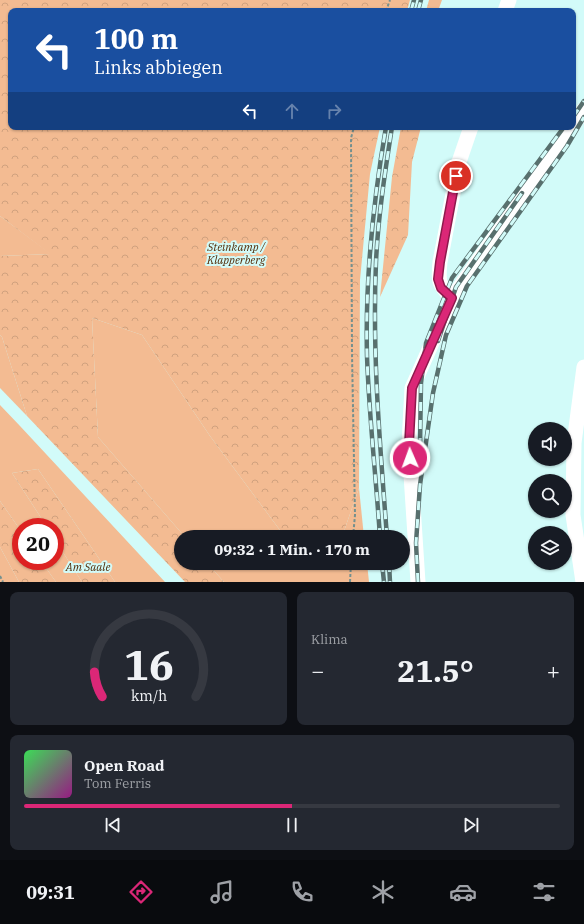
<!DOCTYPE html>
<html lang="de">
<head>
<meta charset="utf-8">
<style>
  body { margin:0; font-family:"IBM Plex Serif",serif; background:#242831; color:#f1f3f6; height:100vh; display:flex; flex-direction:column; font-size:15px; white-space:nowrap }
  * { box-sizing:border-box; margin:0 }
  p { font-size:13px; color:#9ea1a6 }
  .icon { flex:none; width:22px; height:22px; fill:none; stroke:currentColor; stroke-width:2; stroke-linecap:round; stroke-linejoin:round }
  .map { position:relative; height:582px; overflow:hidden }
  .sheet { display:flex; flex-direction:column; gap:10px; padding:10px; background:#0d0f14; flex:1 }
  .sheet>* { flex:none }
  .guide { position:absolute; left:8px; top:8px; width:568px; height:122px; border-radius:8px; box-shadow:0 1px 3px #0004; background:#1a4fa0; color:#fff; overflow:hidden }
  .buttons { position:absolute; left:528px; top:422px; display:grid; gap:8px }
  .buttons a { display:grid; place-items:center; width:44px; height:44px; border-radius:50%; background:#171b24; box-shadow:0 1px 3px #0004; font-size:20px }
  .speed { position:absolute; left:12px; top:518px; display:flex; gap:8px; font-size:20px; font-weight:700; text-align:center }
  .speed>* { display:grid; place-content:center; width:52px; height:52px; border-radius:50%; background:#171b24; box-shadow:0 1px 3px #0004; line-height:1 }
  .speed .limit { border:6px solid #d22; background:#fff; color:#111 }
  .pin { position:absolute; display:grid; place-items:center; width:34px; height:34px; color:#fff; margin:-17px; border:2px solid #fff; border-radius:50%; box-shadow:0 1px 4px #0007 }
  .me { position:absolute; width:44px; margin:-22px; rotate:358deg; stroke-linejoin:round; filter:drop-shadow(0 0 3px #0008) }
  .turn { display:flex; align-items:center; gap:14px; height:84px; padding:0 20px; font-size:18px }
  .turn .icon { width:52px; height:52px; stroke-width:2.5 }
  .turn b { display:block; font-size:28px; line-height:34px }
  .lanes { display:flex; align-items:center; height:38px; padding:0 20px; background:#0003; justify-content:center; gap:20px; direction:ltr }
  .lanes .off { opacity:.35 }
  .big { font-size:30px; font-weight:800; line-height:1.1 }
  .sheet .tile { flex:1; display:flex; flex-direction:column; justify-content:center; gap:6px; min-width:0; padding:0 14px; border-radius:8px; background:#242831 }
  .sheet .dial { align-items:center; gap:0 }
  .dial svg { height:104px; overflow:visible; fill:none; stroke:#363941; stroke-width:7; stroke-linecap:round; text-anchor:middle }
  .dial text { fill:#f1f3f6; stroke:none }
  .song { display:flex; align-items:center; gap:12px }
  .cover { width:48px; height:48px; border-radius:6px; background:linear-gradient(135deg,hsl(130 70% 55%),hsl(310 70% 35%)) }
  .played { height:4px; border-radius:2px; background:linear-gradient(90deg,#db2777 50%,#363941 50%) }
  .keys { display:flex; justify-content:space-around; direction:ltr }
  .heat { display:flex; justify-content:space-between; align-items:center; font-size:22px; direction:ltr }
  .sheet .tiles { flex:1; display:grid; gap:10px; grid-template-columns:1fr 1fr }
  .tile:last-child { grid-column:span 2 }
  .trip { position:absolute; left:174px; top:530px; width:236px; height:40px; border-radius:20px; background:#171b24; box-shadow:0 1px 3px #0004; font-weight:800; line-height:40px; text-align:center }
  .dock { display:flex; height:64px; justify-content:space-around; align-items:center; background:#090b0e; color:#9ea1a6 }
  .dock .icon { width:28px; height:28px }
  .dock .current { color:#db2777 }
  .dock b { font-size:18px; color:#f1f3f6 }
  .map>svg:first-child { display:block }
  .grass { fill:#f3bb92 }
  .forest { fill:url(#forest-crowns) }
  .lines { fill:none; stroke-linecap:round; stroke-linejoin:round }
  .path { stroke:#74908e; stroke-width:2; stroke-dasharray:3 2; stroke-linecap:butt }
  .minor { stroke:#fff; stroke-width:15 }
  .rail-casing { stroke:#58706e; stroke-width:4.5 }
  .rail { stroke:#d2fbf9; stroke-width:3; stroke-dasharray:9; stroke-linecap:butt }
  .route-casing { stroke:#8e194d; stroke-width:10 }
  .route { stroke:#db2777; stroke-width:7 }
  .labels { text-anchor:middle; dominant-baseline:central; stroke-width:4; stroke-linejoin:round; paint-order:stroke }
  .park-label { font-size:11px; font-style:italic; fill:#512a06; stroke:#d2fbf9 }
</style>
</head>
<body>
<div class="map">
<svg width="584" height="582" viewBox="0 0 584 582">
  <defs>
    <pattern id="forest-crowns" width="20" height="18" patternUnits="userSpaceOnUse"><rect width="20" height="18" fill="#f3bb92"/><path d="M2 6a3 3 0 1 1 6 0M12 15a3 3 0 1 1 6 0" fill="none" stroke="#d0a17e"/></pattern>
  </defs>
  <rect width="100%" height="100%" fill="#d2fbf9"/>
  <g class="grass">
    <polygon points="0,216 51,254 0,256"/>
    <polygon points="92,318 142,335 210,436 285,537 185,537 98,437"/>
    <polygon points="0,335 2,337 27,416 0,388"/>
    <polygon points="0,405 20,426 165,582 115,582 38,469 12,473 47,527 21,527 21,531 0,501"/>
    <polygon points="359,488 364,537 342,537"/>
    <polygon points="55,540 82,582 56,582 41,561 55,561"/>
    <polygon points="0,547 19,582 0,582"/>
    <polygon points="207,563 367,563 369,582 224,582"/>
  </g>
  <g class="forest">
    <polygon points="0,0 410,0 407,11 11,11 11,127 380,127 370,174 360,280 359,488 342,537 285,537 210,436 142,335 92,318 98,437 185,537 181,537 181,563 207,563 224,582 185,582 27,416 2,337 0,335 0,256 50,254 0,216"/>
    <polygon points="429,0 442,0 438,11 426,11"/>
    <polygon points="401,127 421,127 412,162 408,235 380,297 392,177"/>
    <polygon points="38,469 115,582 82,582 55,540 55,527 47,527 12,473"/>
    <polygon points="0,501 21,531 21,561 41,561 56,582 19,582 0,547"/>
  </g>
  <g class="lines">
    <g class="path">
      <polyline points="386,11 390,0"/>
      <polyline points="353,537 355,515 352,354 351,138 354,127"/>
      <polyline points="0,576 3,582"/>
      <polyline points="350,582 351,563"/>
    </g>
    <g class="minor">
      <polyline points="505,11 509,0"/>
      <polyline points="573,125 584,109"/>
      <path d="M452 298C438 284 438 282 440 262L459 162 471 127"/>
      <polyline points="418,582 409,444 412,388 452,298 572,127"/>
      <polyline points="583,582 573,515 574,443 584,367"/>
    </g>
    <g class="rail-casing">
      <g id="rail">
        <polyline points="411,11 414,0"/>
        <polyline points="418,11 421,0"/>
        <polyline points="573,117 584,101"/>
        <polyline points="438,341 456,287 522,193"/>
        <polyline points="420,447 421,383 426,343 452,278 564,127"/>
        <path d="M380 537C376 477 369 416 367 356 365 279 373 203 386 127"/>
        <path d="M387 537C380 445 372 354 376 262 378 217 385 172 392 127"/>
        <polyline points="382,563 384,582"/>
        <polyline points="389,563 390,582"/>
        <polyline points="418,582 416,543 420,485 433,393 446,335 467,286 567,146 584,117"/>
      </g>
    </g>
    <use href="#rail" class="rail"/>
  </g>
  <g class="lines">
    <g class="route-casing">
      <polyline id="route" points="410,458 409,444 412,388 452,298 441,288 438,279 440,262 456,176"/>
    </g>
    <use href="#route" class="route"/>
  </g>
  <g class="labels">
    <g class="park-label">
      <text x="236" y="247">Steinkamp /<tspan x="236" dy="13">Klapperberg</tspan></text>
      <text x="88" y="567">Am Saale</text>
    </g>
  </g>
</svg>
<div class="buttons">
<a><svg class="icon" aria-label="sound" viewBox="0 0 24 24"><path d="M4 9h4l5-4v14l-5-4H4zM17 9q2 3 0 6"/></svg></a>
<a><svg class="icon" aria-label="search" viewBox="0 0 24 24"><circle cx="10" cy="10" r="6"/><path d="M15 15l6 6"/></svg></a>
<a><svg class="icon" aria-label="layers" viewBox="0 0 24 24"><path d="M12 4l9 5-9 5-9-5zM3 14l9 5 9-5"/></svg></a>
</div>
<div class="speed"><div class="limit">20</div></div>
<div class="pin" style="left:456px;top:176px;background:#d93025"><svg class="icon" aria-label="arrive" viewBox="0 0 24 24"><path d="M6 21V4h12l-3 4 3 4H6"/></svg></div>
<svg class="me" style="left:410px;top:458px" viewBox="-20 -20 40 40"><circle r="17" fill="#db2777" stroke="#fff" stroke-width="3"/><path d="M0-11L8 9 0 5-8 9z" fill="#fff"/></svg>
<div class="trip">09:32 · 1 Min. · 170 m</div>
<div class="guide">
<div class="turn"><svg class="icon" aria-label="left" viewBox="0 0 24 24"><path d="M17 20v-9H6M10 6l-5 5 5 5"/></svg><div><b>100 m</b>Links abbiegen</div></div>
<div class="lanes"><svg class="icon" aria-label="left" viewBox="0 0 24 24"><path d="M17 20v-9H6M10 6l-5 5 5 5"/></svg><svg class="icon off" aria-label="ahead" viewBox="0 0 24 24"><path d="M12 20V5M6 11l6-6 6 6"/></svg><svg class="icon off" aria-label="right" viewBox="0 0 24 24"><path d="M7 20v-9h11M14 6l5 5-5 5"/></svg></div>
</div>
</div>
<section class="sheet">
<div class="tiles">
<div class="tile dial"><svg viewBox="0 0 100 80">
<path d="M14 69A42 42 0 1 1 86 69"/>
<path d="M14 69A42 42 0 0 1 8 50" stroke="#db2777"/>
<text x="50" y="56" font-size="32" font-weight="700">16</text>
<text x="50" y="72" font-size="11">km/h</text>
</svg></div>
<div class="tile"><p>Klima</p>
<div class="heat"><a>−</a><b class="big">21.5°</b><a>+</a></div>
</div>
<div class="tile">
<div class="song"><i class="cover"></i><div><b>Open Road</b><p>Tom Ferris</p></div></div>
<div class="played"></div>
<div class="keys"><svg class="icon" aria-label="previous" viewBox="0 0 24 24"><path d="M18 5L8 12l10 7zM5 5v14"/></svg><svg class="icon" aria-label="pause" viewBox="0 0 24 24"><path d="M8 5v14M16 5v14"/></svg><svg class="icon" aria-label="next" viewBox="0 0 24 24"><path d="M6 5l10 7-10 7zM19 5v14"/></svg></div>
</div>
</div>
</section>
<nav class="dock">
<b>09:31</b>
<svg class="icon current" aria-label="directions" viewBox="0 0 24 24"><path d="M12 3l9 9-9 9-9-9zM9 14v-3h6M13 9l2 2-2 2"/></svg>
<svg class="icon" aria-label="music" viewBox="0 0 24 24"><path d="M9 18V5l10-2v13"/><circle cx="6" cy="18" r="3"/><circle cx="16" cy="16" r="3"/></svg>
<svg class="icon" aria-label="phone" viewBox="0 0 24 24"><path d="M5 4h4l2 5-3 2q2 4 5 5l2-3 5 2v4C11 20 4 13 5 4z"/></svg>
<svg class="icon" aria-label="climate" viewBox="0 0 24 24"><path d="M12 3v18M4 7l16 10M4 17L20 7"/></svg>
<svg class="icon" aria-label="car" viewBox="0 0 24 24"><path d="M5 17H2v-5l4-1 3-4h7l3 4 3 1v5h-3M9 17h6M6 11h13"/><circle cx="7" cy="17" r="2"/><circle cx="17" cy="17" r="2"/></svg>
<svg class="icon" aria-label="filters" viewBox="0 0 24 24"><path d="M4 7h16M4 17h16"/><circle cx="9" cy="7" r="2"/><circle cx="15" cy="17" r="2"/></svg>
</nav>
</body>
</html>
